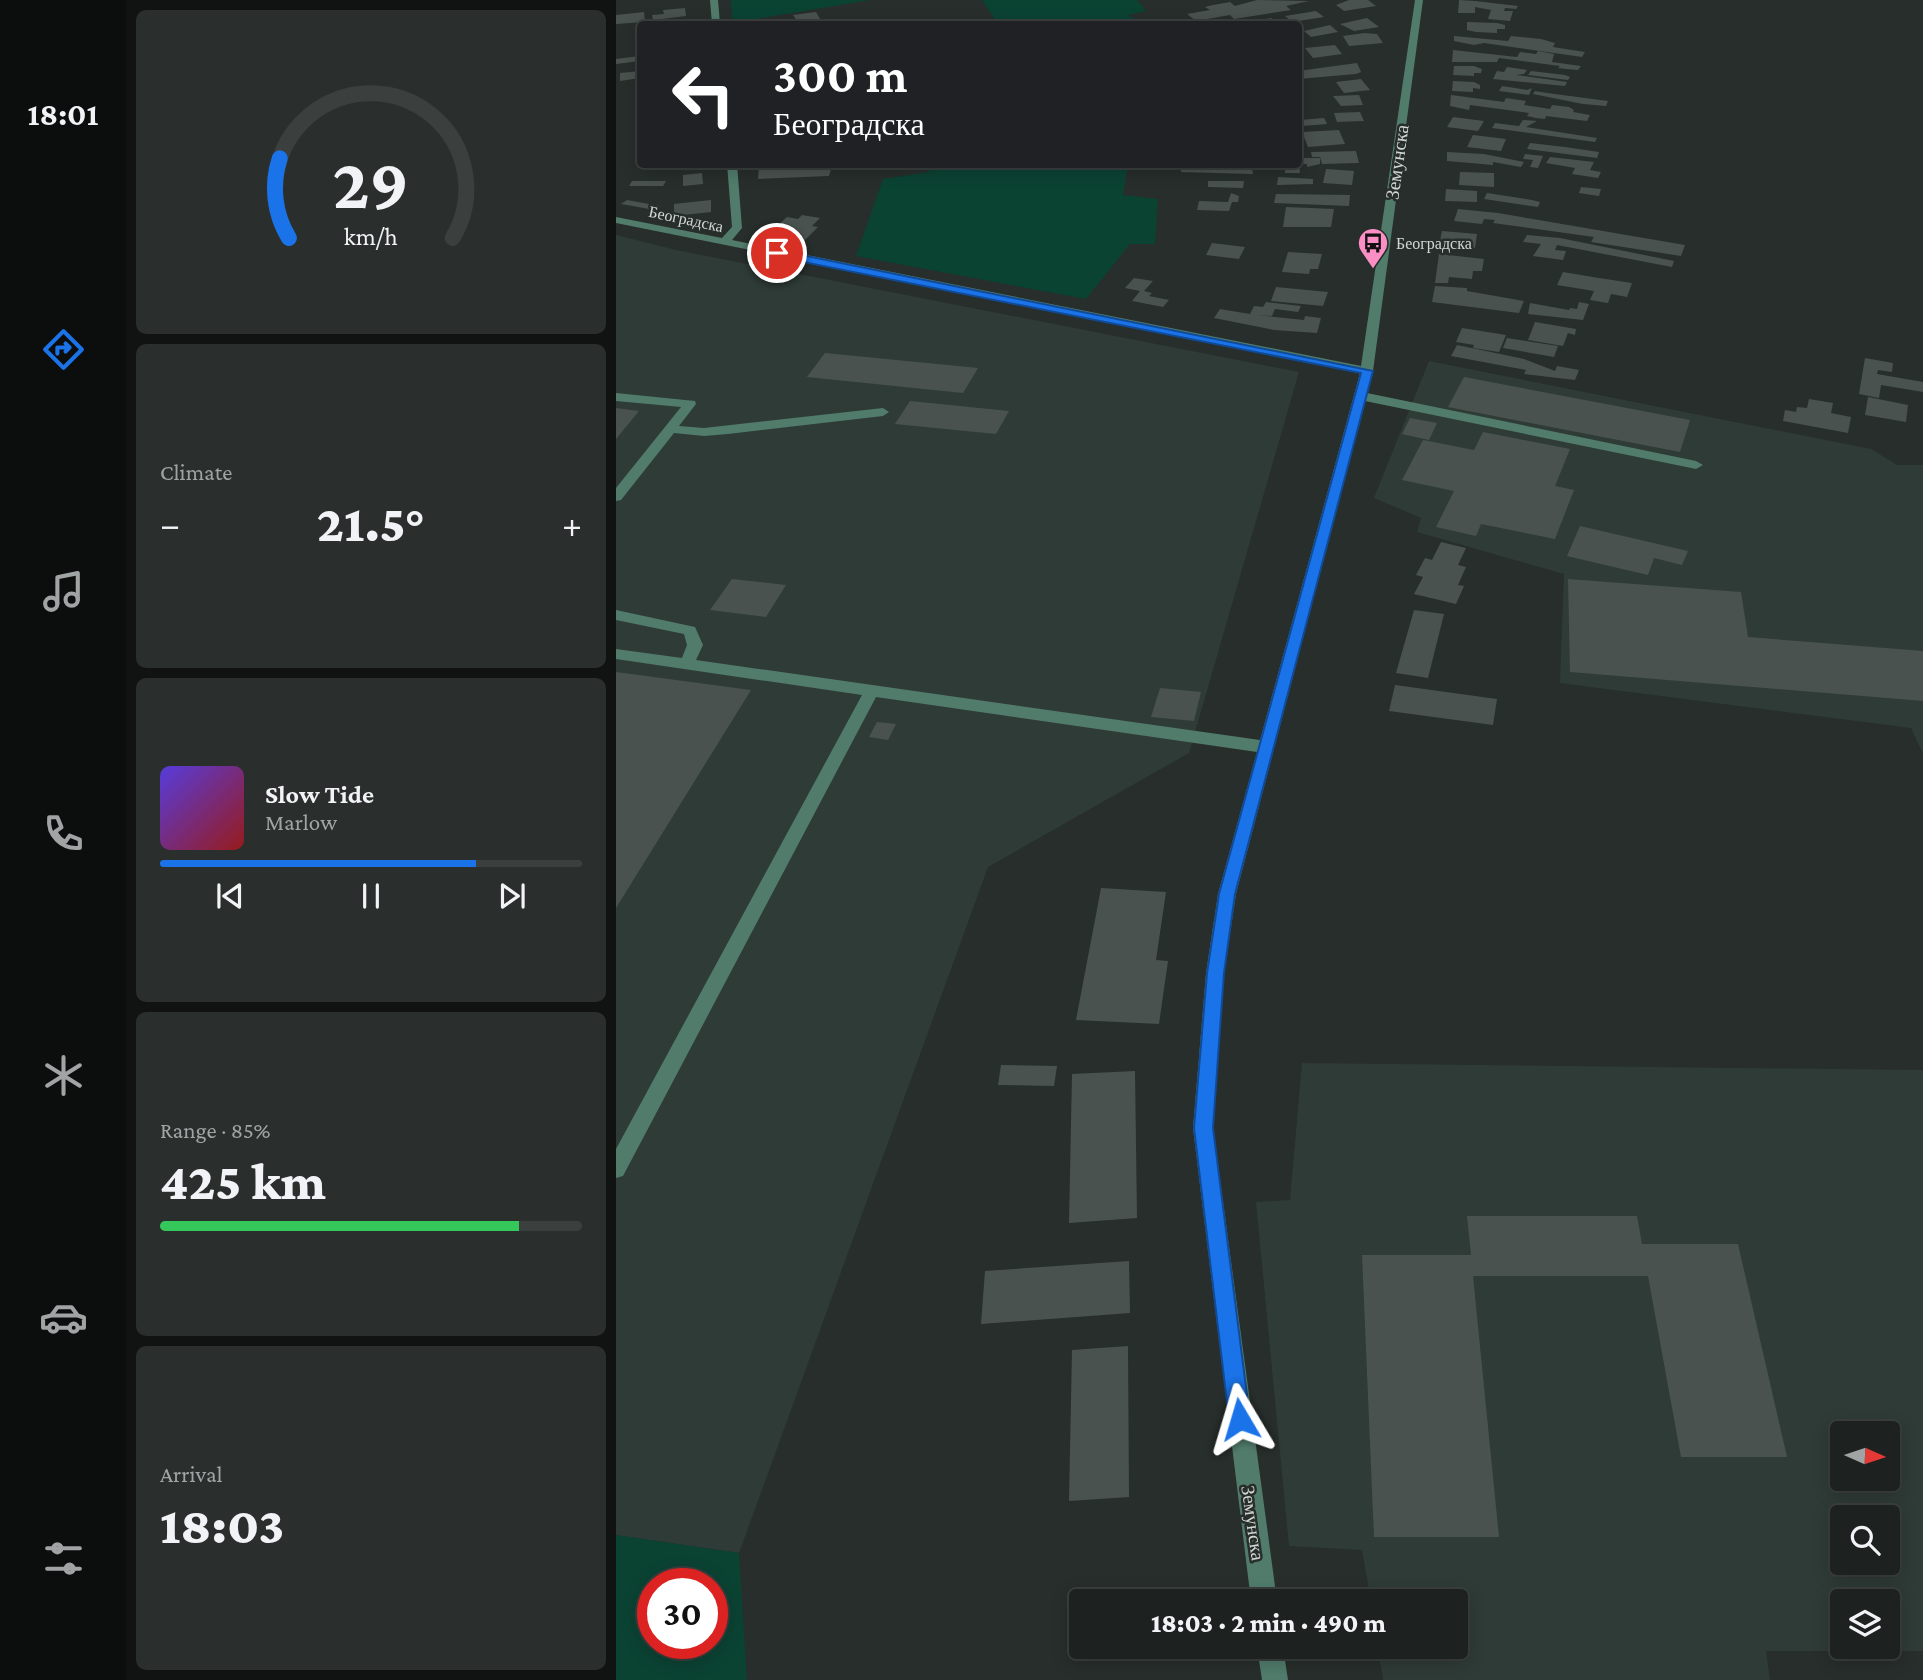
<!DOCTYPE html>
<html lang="en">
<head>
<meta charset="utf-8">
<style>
  body { margin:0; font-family:"Crimson Pro",serif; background:#2a2f2d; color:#f1f3f6; height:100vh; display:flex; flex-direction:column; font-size:26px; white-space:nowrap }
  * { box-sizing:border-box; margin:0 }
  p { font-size:23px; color:#a0a4a5 }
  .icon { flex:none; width:38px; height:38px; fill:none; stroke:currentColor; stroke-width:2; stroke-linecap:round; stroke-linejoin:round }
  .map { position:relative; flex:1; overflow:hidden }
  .details { display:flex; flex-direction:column; gap:10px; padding:10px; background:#101312; width:490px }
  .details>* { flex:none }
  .guide { position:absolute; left:21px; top:21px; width:665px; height:147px; border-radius:7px; box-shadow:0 4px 18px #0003,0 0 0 2px #3b3f3e; background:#202124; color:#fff; overflow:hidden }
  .needle { width:46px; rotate:93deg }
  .fabs { position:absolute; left:1214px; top:1421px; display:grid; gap:14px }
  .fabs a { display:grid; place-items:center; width:70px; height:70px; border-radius:7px; background:#1d2220; box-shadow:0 4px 18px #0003,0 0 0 2px #3b3f3e; font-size:35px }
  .speed { position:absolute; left:21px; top:1568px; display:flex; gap:14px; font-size:35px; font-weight:700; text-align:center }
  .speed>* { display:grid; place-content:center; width:91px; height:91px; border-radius:50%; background:#1d2220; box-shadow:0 4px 18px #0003,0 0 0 2px #3b3f3e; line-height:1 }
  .speed .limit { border:10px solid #d22; background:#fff; color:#111 }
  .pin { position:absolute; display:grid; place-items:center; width:60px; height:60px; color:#fff; margin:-30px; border:4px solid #fff; border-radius:50%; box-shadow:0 2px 7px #0007 }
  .me { position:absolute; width:77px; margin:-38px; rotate:353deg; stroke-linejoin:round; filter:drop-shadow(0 0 5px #0008) }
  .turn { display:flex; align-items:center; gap:24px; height:147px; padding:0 21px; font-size:32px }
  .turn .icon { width:91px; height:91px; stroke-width:2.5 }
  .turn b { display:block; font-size:49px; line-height:60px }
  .big { font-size:52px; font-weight:800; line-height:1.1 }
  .details .tile { flex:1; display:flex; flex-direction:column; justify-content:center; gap:10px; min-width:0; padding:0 24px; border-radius:10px; background:#2a2f2d }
  .details .dial { align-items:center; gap:0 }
  .dial svg { height:182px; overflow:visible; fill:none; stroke:#3b3f3e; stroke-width:7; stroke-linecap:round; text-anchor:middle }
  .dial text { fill:#f1f3f6; stroke:none }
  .song { display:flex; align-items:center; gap:21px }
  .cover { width:84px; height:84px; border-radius:10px; background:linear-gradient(135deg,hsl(250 70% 55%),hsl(0 70% 35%)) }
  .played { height:7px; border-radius:4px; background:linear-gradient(90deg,#1a73e8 75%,#3b3f3e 75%) }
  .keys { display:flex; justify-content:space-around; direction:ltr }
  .heat { display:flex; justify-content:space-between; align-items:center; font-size:38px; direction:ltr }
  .charge { height:10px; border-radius:5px; background:linear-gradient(90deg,#34c759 85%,#3b3f3e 0) }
  .trip { position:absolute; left:453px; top:1589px; width:399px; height:70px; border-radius:7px; background:#1d2220; box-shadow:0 4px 18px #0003,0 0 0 2px #3b3f3e; font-weight:800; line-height:70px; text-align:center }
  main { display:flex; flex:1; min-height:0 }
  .menu { display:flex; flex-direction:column; width:126px; justify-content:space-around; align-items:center; background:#0c0e0d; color:#a0a4a5 }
  .menu .icon { width:49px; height:49px }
  .menu .selected { color:#1a73e8 }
  .menu b { font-size:32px; color:#f1f3f6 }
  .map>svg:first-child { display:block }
  .built { fill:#2f3b37; fill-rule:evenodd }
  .green { fill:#0b4333; fill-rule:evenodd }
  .building { fill:#4a524f }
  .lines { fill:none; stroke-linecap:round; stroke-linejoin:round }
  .minor { fill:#517c6c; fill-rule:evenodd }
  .route { fill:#1a73e8; stroke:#114b97; stroke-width:2 }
  .labels { text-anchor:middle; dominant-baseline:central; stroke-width:5; stroke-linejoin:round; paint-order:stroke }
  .far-street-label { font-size:16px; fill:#d3d7d5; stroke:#272e2b }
  .far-poi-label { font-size:16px; fill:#d3d7d5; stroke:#272e2b; text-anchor:start }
  .street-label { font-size:19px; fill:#d3d7d5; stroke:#272e2b }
</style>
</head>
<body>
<main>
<nav class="menu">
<b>18:01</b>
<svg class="icon selected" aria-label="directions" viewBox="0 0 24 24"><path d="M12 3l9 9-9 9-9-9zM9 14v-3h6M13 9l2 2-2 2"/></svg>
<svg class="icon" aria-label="music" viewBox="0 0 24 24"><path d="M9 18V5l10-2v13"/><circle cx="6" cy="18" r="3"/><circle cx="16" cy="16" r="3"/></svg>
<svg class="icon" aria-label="phone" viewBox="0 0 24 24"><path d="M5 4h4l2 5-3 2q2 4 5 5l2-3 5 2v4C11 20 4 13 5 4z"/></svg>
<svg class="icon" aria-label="climate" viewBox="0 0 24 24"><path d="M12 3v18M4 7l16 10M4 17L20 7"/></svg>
<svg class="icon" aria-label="car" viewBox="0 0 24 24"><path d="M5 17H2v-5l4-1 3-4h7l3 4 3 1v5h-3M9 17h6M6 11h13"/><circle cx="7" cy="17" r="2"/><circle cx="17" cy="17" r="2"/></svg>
<svg class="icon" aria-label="filters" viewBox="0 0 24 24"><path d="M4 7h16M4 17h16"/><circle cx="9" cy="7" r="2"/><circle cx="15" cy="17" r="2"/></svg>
</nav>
<section class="details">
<div class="tile dial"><svg viewBox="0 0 100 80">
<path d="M14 69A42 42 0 1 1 86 69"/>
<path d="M14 69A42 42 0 0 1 10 34" stroke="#1a73e8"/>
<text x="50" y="56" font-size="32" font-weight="700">29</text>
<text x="50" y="72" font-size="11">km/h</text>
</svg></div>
<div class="tile"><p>Climate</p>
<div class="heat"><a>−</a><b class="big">21.5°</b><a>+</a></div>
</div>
<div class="tile">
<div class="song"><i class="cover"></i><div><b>Slow Tide</b><p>Marlow</p></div></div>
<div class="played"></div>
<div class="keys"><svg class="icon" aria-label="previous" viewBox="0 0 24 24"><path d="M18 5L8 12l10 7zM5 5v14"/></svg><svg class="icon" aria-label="pause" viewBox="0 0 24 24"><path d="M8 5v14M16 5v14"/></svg><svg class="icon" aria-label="next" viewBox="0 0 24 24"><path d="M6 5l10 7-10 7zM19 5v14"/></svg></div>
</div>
<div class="tile"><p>Range · 85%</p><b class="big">425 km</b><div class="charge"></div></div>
<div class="tile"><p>Arrival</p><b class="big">18:03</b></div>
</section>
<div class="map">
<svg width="1307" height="1680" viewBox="0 0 1307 1680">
  <rect width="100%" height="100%" fill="#272e2b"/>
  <g class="built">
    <polygon points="0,235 60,250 683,372 573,753 372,867 123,1553 0,1535"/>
    <polygon points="813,361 1255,449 1281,465 1307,465 1307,754 1295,728 944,683 948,574 801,532 805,518 758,498"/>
    <path d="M686 1063 1307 1070V1651H1150L1154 1680H767L762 1647H840V1601H755L746 1550 673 1546 640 1202 674 1200ZM1227 1433H1272V1479H1227ZM1227 1517H1272V1563H1227ZM1227 1601H1272V1647H1227Z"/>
  </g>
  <g class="green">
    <polygon points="115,0 254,0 116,23"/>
    <polygon points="366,0 521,0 530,11 512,15 526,24 382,24"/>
    <polygon points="314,165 512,165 507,195 542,199 539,244 514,244 470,299 240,256 267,179 313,172"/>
    <path d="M0 1535 123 1553 131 1680H0ZM37 1584H96V1643H37Z"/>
  </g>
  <g class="building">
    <polygon points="641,0 693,1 670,6 675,10 618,19 614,15 580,21 571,14 594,10 589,7 597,5 614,2 619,6"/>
    <polygon points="733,0 752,0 760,6 728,11 720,5"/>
    <polygon points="843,0 859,1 902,6 900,9 889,8 888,11 897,11 894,21 872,19 875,10 859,7 859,13 842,13"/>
    <polygon points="69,8 70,16 37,20 36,15 48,14 47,10"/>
    <polygon points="700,11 708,17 676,22 669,16"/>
    <polygon points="28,12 29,22 0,24 0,15"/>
    <polygon points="200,12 206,22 183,24 177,15"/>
    <polygon points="655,18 663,24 626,24 626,23"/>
    <polygon points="751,18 763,27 738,31 724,24"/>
    <polygon points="851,22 881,23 889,25 889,29 881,29 881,33 860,32 851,30"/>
    <polygon points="714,25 722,32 695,37 688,31"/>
    <polygon points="748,33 761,34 767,43 733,46 727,36"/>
    <polygon points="838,36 892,41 895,36 925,39 939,43 937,47 969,52 966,57 868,43 858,45 838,41"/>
    <polygon points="719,45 726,54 697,58 689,48"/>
    <polygon points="837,50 901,57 904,52 920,54 922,51 938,54 936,62 965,66 962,70 950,69 942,68 944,66 883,58 881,62 836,62"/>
    <polygon points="23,56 24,61 0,64 0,59"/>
    <polygon points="741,63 745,72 740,74 682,79 682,71"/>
    <polygon points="838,66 858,66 866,69 865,73 858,73 858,76 837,75"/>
    <polygon points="891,67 911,70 908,74 900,75 951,82 949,86 877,79 881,71 888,72"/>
    <polygon points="24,71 24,78 4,81 4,73"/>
    <polygon points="915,71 949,75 954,77 952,80 912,75"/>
    <polygon points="745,79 754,90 728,93 720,82"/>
    <polygon points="837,81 858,82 864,85 864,89 857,88 857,92 836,91"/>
    <polygon points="886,86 911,90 916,88 913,95 883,91"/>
    <polygon points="919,91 931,93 992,101 990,106 967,104 917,94"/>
    <polygon points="743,95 747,105 725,106 717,96"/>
    <polygon points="835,95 888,102 890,98 910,101 908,105 934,109 936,105 953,107 958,110 957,112 974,115 971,121 930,116 929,119 920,118 911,116 913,113 854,105 853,110 834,106"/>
    <polygon points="744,112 748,121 721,122 718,113"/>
    <polygon points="837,117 868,121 862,131 831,127"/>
    <polygon points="708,118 711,124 686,126 684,120"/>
    <polygon points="907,120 921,121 910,127 981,138 979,142 876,128 879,123 903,126"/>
    <polygon points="723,130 729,144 692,147 686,132"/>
    <polygon points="857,135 890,139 885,151 851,147"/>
    <polygon points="914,143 949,147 983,152 981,158 911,149"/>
    <polygon points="740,151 743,163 706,164 703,153 704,157 696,157 695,152"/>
    <polygon points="831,152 868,154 908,162 905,167 877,162 877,165 831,161"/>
    <polygon points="909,154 927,156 922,168 914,167 917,160 907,159"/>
    <polygon points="934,157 978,162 974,170 985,172 982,178 956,174 959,168 930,163"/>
    <polygon points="683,158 704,158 704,164 691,167 691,164 682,164"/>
    <polygon points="177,164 181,170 215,169 213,176 142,179 143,166"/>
    <polygon points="623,164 683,164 684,173 669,173 669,167 636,168 637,174 565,172 565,167 623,168"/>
    <polygon points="710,169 738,171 736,185 707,183"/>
    <polygon points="844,172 878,173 878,187 843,185"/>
    <polygon points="86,173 87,184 67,186 67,175"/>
    <polygon points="662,177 697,179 697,184 661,185"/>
    <polygon points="16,181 50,181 47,186 13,186"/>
    <polygon points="592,181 628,181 627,188 592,187"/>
    <polygon points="965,187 985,189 983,196 963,193"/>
    <polygon points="830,189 861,191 861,202 829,201"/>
    <polygon points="615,193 623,196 622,202 616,202 613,211 581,210 583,201 612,202"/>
    <polygon points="871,193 916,200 924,202 922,207 868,199"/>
    <polygon points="660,194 734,195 733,206 658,203"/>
    <polygon points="11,200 44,206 39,210 5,204"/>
    <polygon points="95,200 95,212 58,216 58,204"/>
    <polygon points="670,207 718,209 715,227 667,227"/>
    <polygon points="842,209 882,213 1069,245 1065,256 975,242 978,237 877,223 879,220 868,219 866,224 838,221"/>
    <polygon points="186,215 204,218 196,226 202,227 188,241 158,237 166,229 159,228 171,217 182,219"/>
    <polygon points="826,231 861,234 859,248 823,246"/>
    <polygon points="911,235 944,238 1058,261 1056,267 941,245 939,250 950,251 947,260 917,256 925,244 907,242"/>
    <polygon points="596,243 629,247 623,259 590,255"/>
    <polygon points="672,252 706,254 702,269 694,269 693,274 666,272"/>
    <polygon points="823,254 868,259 866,271 857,271 856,279 833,277 832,283 819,283"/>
    <polygon points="947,272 983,278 1016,283 1011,297 995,294 992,303 974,300 978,291 941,285"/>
    <polygon points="518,278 537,281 528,291 536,293 533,296 553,300 547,307 516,301 524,291 509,288"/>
    <polygon points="819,286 851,288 851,291 908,301 903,313 816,302"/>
    <polygon points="660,287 712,292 707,306 655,301"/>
    <polygon points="650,302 685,306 682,312 659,309 656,316 641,315 688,320 689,316 705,318 701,333 658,330 598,318 604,309 634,314 638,306 647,307"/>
    <polygon points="963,302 973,304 967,320 912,314 914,303 953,310 954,308 961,309"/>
    <polygon points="919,322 960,329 959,335 952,333 947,346 912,340"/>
    <polygon points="846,328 890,335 883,352 857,348 858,345 840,342"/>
    <polygon points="891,338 942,346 938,357 887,348"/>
    <polygon points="841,345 908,359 939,371 941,366 963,370 959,380 908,374 910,370 835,356"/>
    <polygon points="209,353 362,368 347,393 191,377"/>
    <polygon points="1249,358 1277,363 1276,372 1262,370 1261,374 1307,382 1307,392 1265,385 1263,398 1243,394"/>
    <polygon points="848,377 1074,420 1064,452 832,407"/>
    <polygon points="1252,397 1292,405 1290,422 1249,415"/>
    <polygon points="1193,399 1217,403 1215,413 1235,417 1232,433 1167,421 1169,410 1180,412 1181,407 1191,408"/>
    <polygon points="294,401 393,411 380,434 279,424"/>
    <polygon points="0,408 23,411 0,439"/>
    <polygon points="794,418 821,423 813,440 786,434"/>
    <polygon points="867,432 954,449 939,486 958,490 939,539 865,524 860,536 820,527 838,491 786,480 807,440 858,450"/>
    <polygon points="964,526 1072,551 1066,565 1038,558 1032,575 951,556"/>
    <polygon points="825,542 850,548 842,565 850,567 842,585 848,586 840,604 798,594 807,577 800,575 809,558 816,560"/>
    <polygon points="116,579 170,585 150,617 94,610"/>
    <polygon points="952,579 1125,592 1132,637 1307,651 1307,701 954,672"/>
    <polygon points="798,610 828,614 812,678 780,673"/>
    <polygon points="0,672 135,690 0,908"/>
    <polygon points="779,685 881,699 877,725 773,711"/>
    <polygon points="544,688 585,692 578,721 535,717"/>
    <polygon points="261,722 280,724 272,740 253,737"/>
    <polygon points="485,888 550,892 540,960 552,961 543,1024 460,1020"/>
    <polygon points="385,1065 441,1066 438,1086 382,1085"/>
    <polygon points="519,1071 521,1218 453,1223 456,1074"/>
    <polygon points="851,1216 1021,1216 1026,1244 1122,1244 1171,1457 1065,1457 1032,1276 857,1276 883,1537 758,1537 746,1255 855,1255"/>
    <polygon points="513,1261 514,1313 365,1324 369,1271"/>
    <polygon points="512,1346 513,1497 453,1501 456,1350"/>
  </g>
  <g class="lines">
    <g class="minor">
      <polygon points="94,0 102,0 104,24 96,24"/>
      <polygon points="799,0 807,0 757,371 751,393 1080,461 1087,465 1080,469 749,401 620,894 608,973 597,1128 661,1601 635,1601 577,1128 590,973 602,894 641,752 260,697 7,1176 0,1178 0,1149 246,695 0,659 0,649 66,658 71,645 68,634 0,620 0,610 79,627 87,645 80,660 644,740 744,373 0,223 0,217 106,238 116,227 111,164 121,164 126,228 116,240 745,366"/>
      <polygon points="0,393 79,401 80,404 63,426 88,428 267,408 273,412 267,416 112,434 88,436 58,433 5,500 0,501 0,488 65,407 0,401"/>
      <polygon points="641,1647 667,1647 672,1680 646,1680"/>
    </g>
  </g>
  <polygon class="route" points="161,250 757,371 619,894 608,973 597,1128 634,1419 631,1427 624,1430 616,1427 613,1419 578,1128 591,973 603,894 745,373 157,256 156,253"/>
  <defs>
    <g id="bus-pin" transform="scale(1.575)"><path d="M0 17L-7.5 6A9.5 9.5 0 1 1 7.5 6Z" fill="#fb8fc5" stroke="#272e2b"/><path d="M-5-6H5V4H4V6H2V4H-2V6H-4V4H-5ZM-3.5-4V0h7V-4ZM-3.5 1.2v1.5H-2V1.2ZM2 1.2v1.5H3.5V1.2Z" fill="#111"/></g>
  </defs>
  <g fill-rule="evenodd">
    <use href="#bus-pin" x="757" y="243"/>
  </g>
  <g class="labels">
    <g class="far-street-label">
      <text transform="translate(70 219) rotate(12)">Београдска</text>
    </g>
    <g class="far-poi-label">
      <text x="780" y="243">Београдска</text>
    </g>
    <g class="street-label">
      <text transform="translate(781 162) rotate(-82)">Земунска</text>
      <text transform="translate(637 1523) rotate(82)">Земунска</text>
    </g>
  </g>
</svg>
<div class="fabs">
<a><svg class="needle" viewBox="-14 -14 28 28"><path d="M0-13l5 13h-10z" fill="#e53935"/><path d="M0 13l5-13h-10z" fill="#a0a4a5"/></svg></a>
<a><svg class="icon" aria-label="search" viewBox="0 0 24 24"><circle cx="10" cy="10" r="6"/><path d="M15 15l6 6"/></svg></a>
<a><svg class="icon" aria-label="layers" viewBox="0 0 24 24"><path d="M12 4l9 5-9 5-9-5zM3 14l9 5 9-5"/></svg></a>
</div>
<div class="speed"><div class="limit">30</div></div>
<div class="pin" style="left:161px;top:253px;background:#d93025"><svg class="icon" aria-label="arrive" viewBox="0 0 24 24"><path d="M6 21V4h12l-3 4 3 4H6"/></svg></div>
<svg class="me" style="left:624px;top:1419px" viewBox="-20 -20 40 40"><path d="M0-17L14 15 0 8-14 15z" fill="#1a73e8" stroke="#fff" stroke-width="4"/></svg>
<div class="trip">18:03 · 2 min · 490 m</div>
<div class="guide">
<div class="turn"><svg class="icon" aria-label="left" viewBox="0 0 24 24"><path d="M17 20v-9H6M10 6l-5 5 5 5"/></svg><div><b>300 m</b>Београдска</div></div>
</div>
</div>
</main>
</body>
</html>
